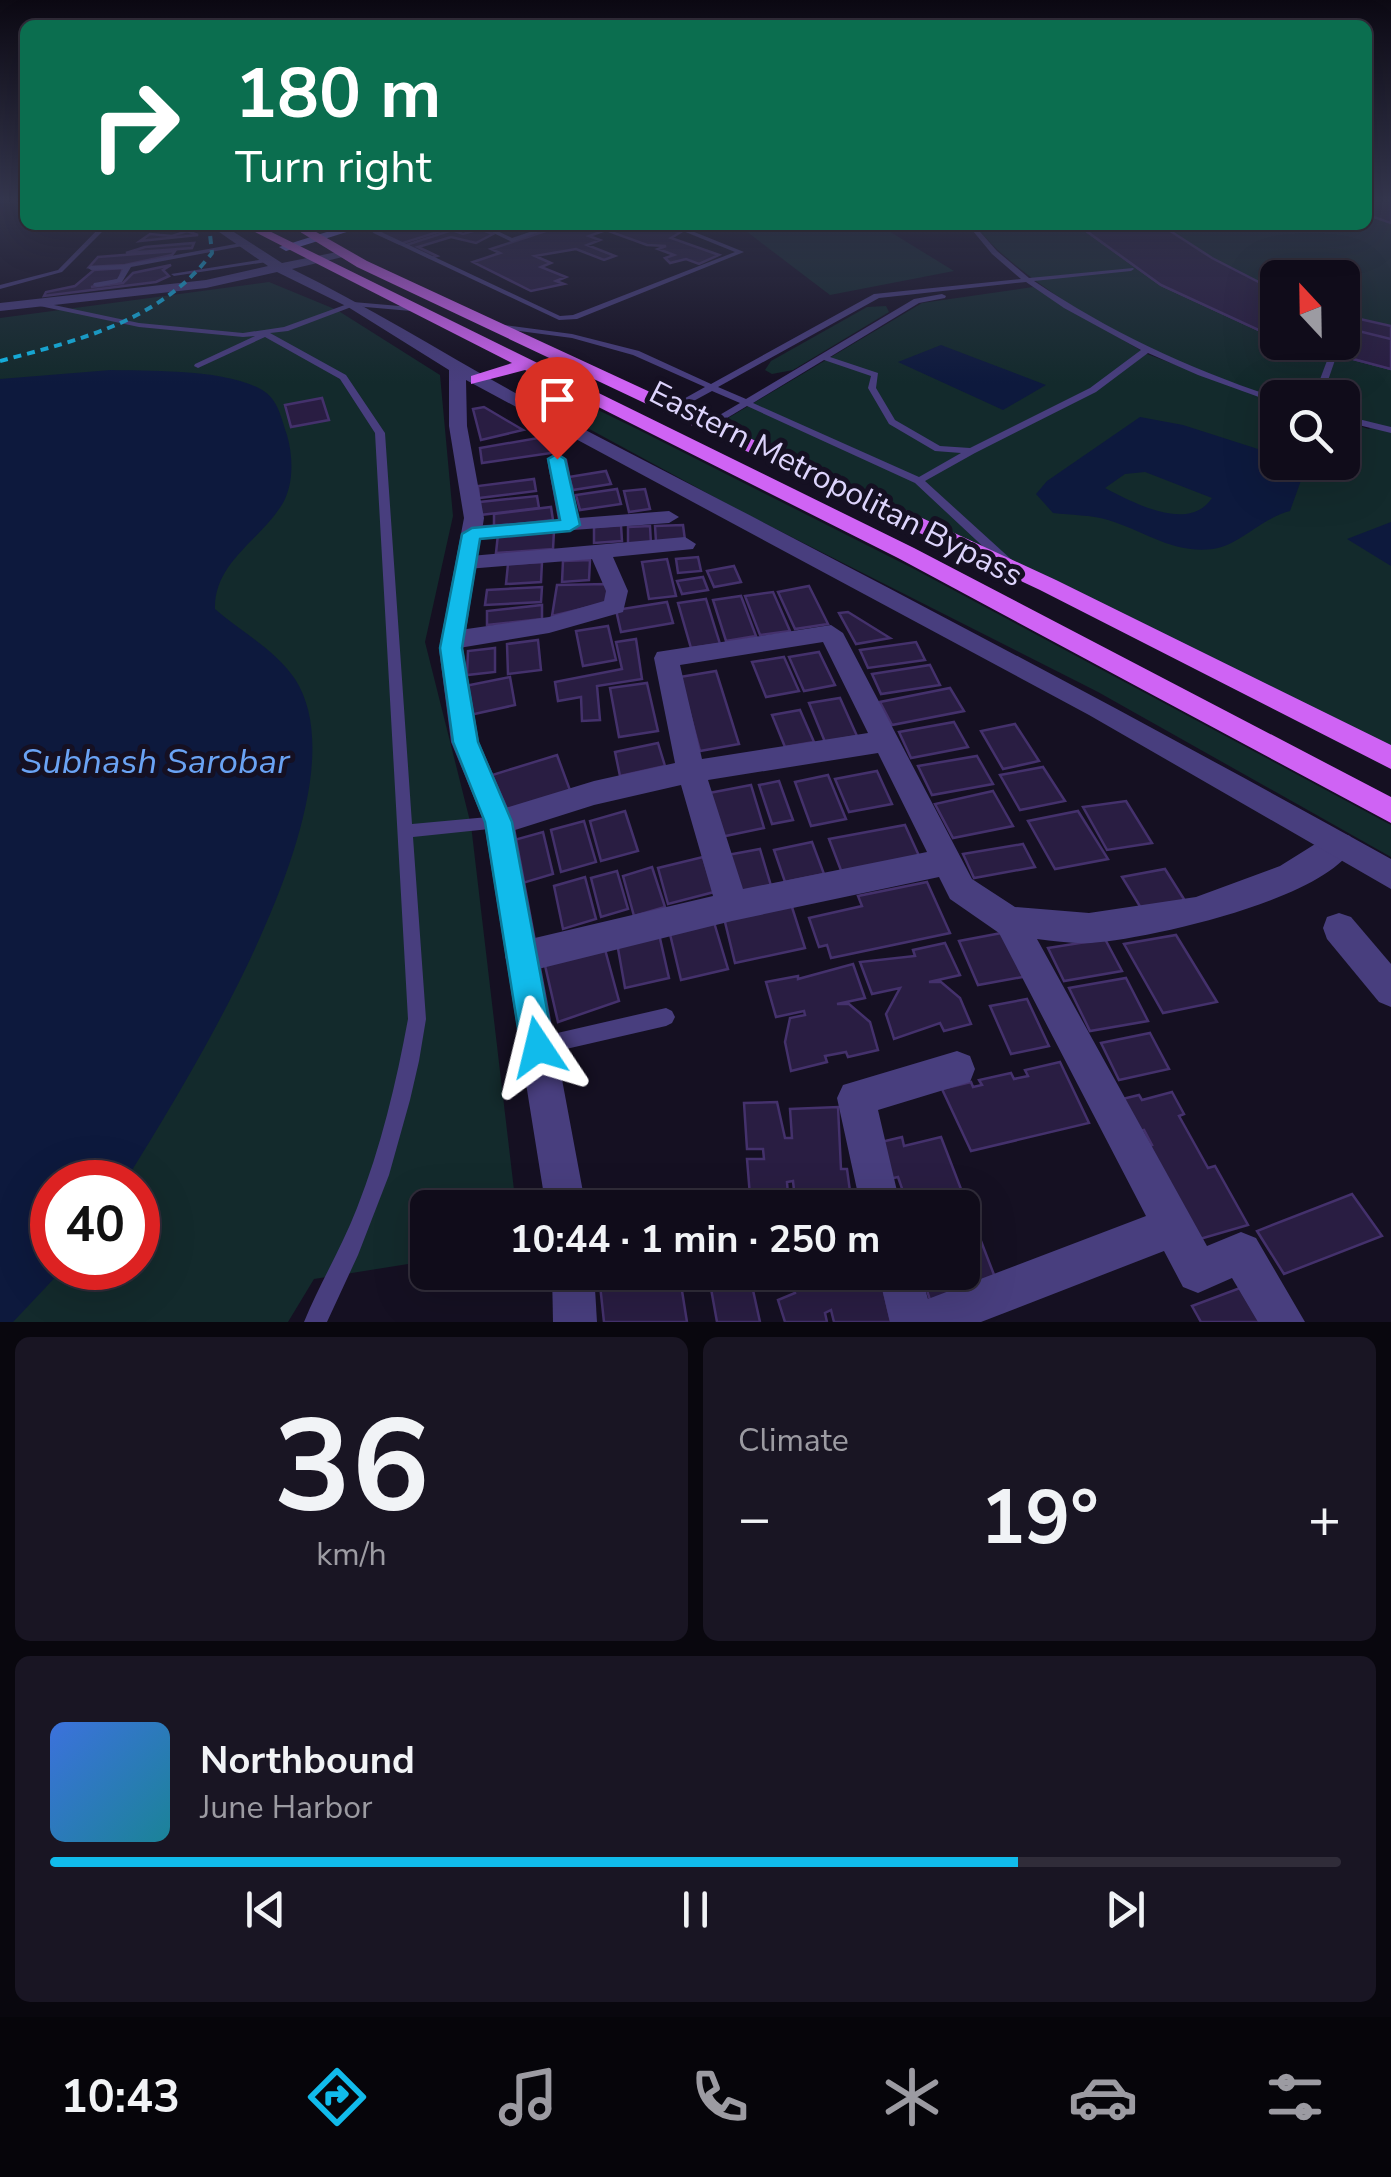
<!DOCTYPE html>
<html lang="en">
<head>
<meta charset="utf-8">
<style>
  body { margin:0; font-family:"Nunito Sans",sans-serif; background:#191523; color:#f1f3f6; height:100vh; display:flex; flex-direction:column; font-size:38px; white-space:nowrap }
  * { box-sizing:border-box; margin:0 }
  p { font-size:32px; color:#9c9ba2 }
  .icon { flex:none; width:55px; height:55px; fill:none; stroke:currentColor; stroke-width:2; stroke-linecap:round; stroke-linejoin:round }
  .map { position:relative; height:1322px; overflow:hidden }
  .sheet { display:flex; flex-direction:column; gap:15px; padding:15px; background:#09070e; flex:1 }
  .sheet>* { flex:none }
  .hud { position:absolute; left:20px; top:20px; width:1352px; height:210px; border-radius:15px; box-shadow:0 10px 40px #0002,0 0 0 2px #302c39; background:#0b6e4f; color:#fff; overflow:hidden }
  .needle { width:65px; rotate:338deg }
  .fabs { position:absolute; left:1260px; top:260px; display:grid; gap:20px }
  .fabs a { display:grid; place-items:center; width:100px; height:100px; border-radius:15px; background:#100c1a; box-shadow:0 10px 40px #0002,0 0 0 2px #302c39; font-size:50px }
  .speed { position:absolute; left:30px; top:1160px; display:flex; gap:20px; font-size:50px; font-weight:700; text-align:center }
  .speed>* { display:grid; place-content:center; width:130px; height:130px; border-radius:50%; background:#100c1a; box-shadow:0 10px 40px #0002,0 0 0 2px #302c39; line-height:1 }
  .speed .limit { border:15px solid #d22; background:#fff; color:#111 }
  .pin { position:absolute; display:grid; place-items:center; width:85px; height:85px; color:#fff; margin:-102px -42px; border-radius:50% 50% 50% 0; rotate:-45deg; box-shadow:0 0 10px #0007 }
  .pin .icon { rotate:45deg }
  .me { position:absolute; width:110px; margin:-55px; rotate:350deg; stroke-linejoin:round; filter:drop-shadow(0 0 8px #0008) }
  .turn { display:flex; align-items:center; gap:35px; height:210px; padding:0 50px; font-size:45px }
  .turn .icon { width:130px; height:130px; stroke-width:2.5 }
  .turn b { display:block; font-size:70px; line-height:85px }
  .big { font-size:75px; font-weight:700; line-height:1.1 }
  .sheet .tile { flex:1; display:flex; flex-direction:column; justify-content:center; gap:15px; min-width:0; padding:0 35px; border-radius:15px; background:#191523 }
  .sheet .dial { align-items:center; gap:0 }
  .dial b { font-size:130px; line-height:1 }
  .song { display:flex; align-items:center; gap:30px }
  .cover { width:120px; height:120px; border-radius:15px; background:linear-gradient(135deg,hsl(220 70% 55%),hsl(190 70% 35%)) }
  .played { height:10px; border-radius:5px; background:linear-gradient(90deg,#11bbeb 75%,#302c39 75%) }
  .keys { display:flex; justify-content:space-around; direction:ltr }
  .heat { display:flex; justify-content:space-between; align-items:center; font-size:55px; direction:ltr }
  .sheet .tiles { flex:1; display:grid; gap:15px; grid-template-columns:1fr 1fr }
  .tile:last-child { grid-column:span 2 }
  .trip { position:absolute; left:410px; top:1190px; width:570px; height:100px; border-radius:15px; background:#100c1a; box-shadow:0 10px 40px #0002,0 0 0 2px #302c39; font-weight:700; line-height:100px; text-align:center }
  .menu { display:flex; height:160px; justify-content:space-around; align-items:center; background:#06050a; color:#9c9ba2 }
  .menu .icon { width:70px; height:70px }
  .menu .current { color:#11bbeb }
  .menu b { font-size:45px; color:#f1f3f6 }
  .map>svg:first-child { display:block }
  .green { fill:#132a2c; fill-rule:evenodd }
  .water { fill:#0d193d; fill-rule:evenodd }
  .building { fill:#291d42; stroke:#44316c; stroke-width:2.5 }
  .lines { fill:none; stroke-linecap:round; stroke-linejoin:round }
  .service { fill:#483e7e; fill-rule:evenodd }
  .minor { fill:#483e7e; fill-rule:evenodd }
  .tertiary { fill:#483e7e; fill-rule:evenodd }
  .secondary { fill:#8572f5; fill-rule:evenodd }
  .primary { fill:#cf63f4; fill-rule:evenodd }
  .rail { stroke:#11bbeb; stroke-width:4; stroke-dasharray:8 6; stroke-linecap:butt }
  .route { fill:#11bbeb; stroke:#0b7a99; stroke-width:2.5 }
  .labels { text-anchor:middle; dominant-baseline:central; stroke-width:10; stroke-linejoin:round; paint-order:stroke }
  .street-label { font-size:32px; fill:#ddd4fc; stroke:#151022 }
  .water-label { font-size:35px; font-style:italic; fill:#6aa3f4; stroke:#151022 }
</style>
</head>
<body>
<div class="map">
<svg width="1391" height="1322" viewBox="0 0 1391 1322">
  <rect width="100%" height="100%" fill="#151022"/>
  <g class="green">
    <path d="M1368 198H1391V749L718 424 922 303 1033 287 1147 354 1277 403 1278 462H1342L1343 421 1369 429 1373 425 1343 416 1342 398C1321 398 1293 401 1274 398 1194 384 1023 289 975 225H1368ZM1278 278H1342V342H1278Z"/>
    <polygon points="738,225 879,225 954,271 830,295"/>
    <path d="M269 282 337 310 440 375 453 516 425 642 471 825 516 1207 428 1208 427 1261 314 1279 288 1322H0V318ZM52 1182H138V1268H52Z"/>
    <polygon points="886,306 889,312 793,370 772,374 765,370 771,361 867,307"/>
    <polygon points="536,384 553,388 637,429 916,570 1391,825 1391,857 1098,692 740,511 525,394 526,386"/>
  </g>
  <g class="water">
    <polygon points="941,345 1046,385 1003,410 898,362"/>
    <path d="M111 370C148 371 251 368 273 400 280 409 283 424 287 435 293 456 294 483 283 503 261 540 214 562 215 609 240 631 276 650 295 679 369 794 187 1080 125 1182H52V1268H64L13 1322H0V379Z"/>
    <path d="M1140 417 1183 425 1277 455 1278 462 1289 463 1304 472 1290 511C1260 519 1240 545 1213 549 1172 554 1145 531 1108 520 1091 515 1071 515 1053 513L1036 494 1047 481ZM1145 472 1212 498C1189 533 1134 503 1105 488L1125 474Z"/>
    <polygon points="1391,522 1391,566 1347,539"/>
  </g>
  <g class="building">
    <polygon points="1368,198 1391,198 1391,214 1368,205"/>
    <polygon points="1368,198 1391,198 1391,223 1368,215"/>
    <polygon points="403,225 427,225 441,231 400,244 376,233"/>
    <polygon points="564,225 662,225 659,228 681,232 671,238 719,255 699,264 686,259 670,263 665,258 674,255 658,249 666,246 647,245 606,230 589,236 600,240 587,245 615,256 604,260 576,249 535,256 551,263 541,267 566,277 556,281 564,284 531,291 473,262 500,253 491,249"/>
    <polygon points="1078,225 1136,225 1216,277 1278,305 1278,339 1161,285"/>
    <polygon points="1078,225 1161,225 1212,258 1278,292 1278,339 1161,285"/>
    <polygon points="480,229 493,234 476,243 451,237 418,247 437,256 430,258 406,245 452,230 463,234"/>
    <polygon points="187,231 198,235 140,241 150,234 172,236"/>
    <polygon points="194,243 192,248 126,253 145,247"/>
    <polygon points="175,251 172,255 125,265 89,267 98,257"/>
    <polygon points="171,265 163,270 169,276 156,282 44,296 46,292 75,286 94,270 123,268 119,280 91,287 123,283 133,273"/>
    <polygon points="1342,315 1391,326 1391,369 1289,342 1342,342"/>
    <polygon points="1342,327 1391,339 1391,369 1289,342 1342,342"/>
    <polygon points="322,398 329,420 291,427 285,405"/>
    <polygon points="484,407 523,430 481,440 473,409"/>
    <polygon points="538,438 558,452 482,463 480,448"/>
    <polygon points="606,471 611,484 573,490 569,477"/>
    <polygon points="534,479 536,491 479,498 478,486"/>
    <polygon points="617,489 621,504 580,510 576,495"/>
    <polygon points="645,489 650,509 629,512 624,491"/>
    <polygon points="537,496 539,508 480,515 480,502"/>
    <polygon points="551,507 553,520 494,527 494,514"/>
    <polygon points="621,525 622,541 594,543 594,527"/>
    <polygon points="683,525 685,540 656,542 655,526"/>
    <polygon points="650,526 651,544 628,545 628,527"/>
    <polygon points="554,531 553,549 496,553 498,534"/>
    <polygon points="698,557 701,571 678,573 676,559"/>
    <polygon points="667,559 676,596 649,599 642,562"/>
    <polygon points="590,560 589,580 562,582 563,561"/>
    <polygon points="542,562 541,582 506,584 508,564"/>
    <polygon points="734,566 741,582 714,587 707,571"/>
    <polygon points="703,577 708,590 682,594 677,581"/>
    <polygon points="607,584 610,602 552,616 557,585"/>
    <polygon points="809,586 828,624 795,629 778,592"/>
    <polygon points="542,587 541,602 485,605 487,590"/>
    <polygon points="773,592 790,631 760,635 745,596"/>
    <polygon points="741,596 756,636 726,641 713,600"/>
    <polygon points="706,599 720,644 691,648 678,603"/>
    <polygon points="667,602 673,623 621,632 616,610"/>
    <polygon points="542,605 542,619 487,625 487,611"/>
    <polygon points="848,612 890,638 856,644 839,613"/>
    <polygon points="608,626 616,660 583,666 576,631"/>
    <polygon points="636,639 642,679 597,686 600,720 582,721 581,697 558,701 555,682 622,669 616,642"/>
    <polygon points="538,640 541,670 508,674 507,644"/>
    <polygon points="916,642 925,660 868,668 860,650"/>
    <polygon points="495,648 495,672 467,675 468,651"/>
    <polygon points="819,652 835,685 804,691 789,657"/>
    <polygon points="784,657 799,691 766,697 752,662"/>
    <polygon points="930,665 940,685 881,694 872,674"/>
    <polygon points="716,671 739,744 700,751 680,677"/>
    <polygon points="510,677 515,705 470,715 465,686"/>
    <polygon points="647,683 658,731 619,737 610,688"/>
    <polygon points="950,688 964,711 892,725 880,702"/>
    <polygon points="840,698 857,736 825,742 809,703"/>
    <polygon points="800,710 814,742 785,747 772,715"/>
    <polygon points="954,722 968,747 911,758 899,732"/>
    <polygon points="1015,724 1039,761 1003,769 981,731"/>
    <polygon points="658,743 665,766 620,776 615,752"/>
    <polygon points="557,755 571,793 506,813 486,777"/>
    <polygon points="977,756 993,784 932,795 918,766"/>
    <polygon points="1043,767 1065,801 1020,810 1000,775"/>
    <polygon points="877,771 892,804 849,812 835,779"/>
    <polygon points="828,775 846,819 811,826 795,782"/>
    <polygon points="779,781 793,820 772,824 759,785"/>
    <polygon points="751,785 764,828 716,838 704,794"/>
    <polygon points="993,791 1013,826 953,838 935,804"/>
    <polygon points="1126,801 1152,843 1107,850 1083,807"/>
    <polygon points="625,811 638,851 601,861 590,821"/>
    <polygon points="1078,811 1108,859 1055,869 1028,821"/>
    <polygon points="584,821 596,862 561,872 551,830"/>
    <polygon points="905,825 920,858 842,873 829,839"/>
    <polygon points="543,832 553,874 516,885 507,842"/>
    <polygon points="812,842 824,874 785,882 774,850"/>
    <polygon points="1023,844 1035,867 974,878 963,854"/>
    <polygon points="760,849 772,889 733,897 722,856"/>
    <polygon points="703,857 714,892 668,904 658,868"/>
    <polygon points="652,867 665,907 634,916 623,876"/>
    <polygon points="1165,869 1187,904 1144,913 1122,877"/>
    <polygon points="617,871 628,909 601,917 591,878"/>
    <polygon points="585,877 596,919 563,929 554,886"/>
    <polygon points="927,882 950,933 831,958 827,945 819,947 809,918 862,906 858,896"/>
    <polygon points="791,904 805,948 735,963 724,918"/>
    <polygon points="713,919 728,969 681,980 669,930"/>
    <polygon points="1007,932 1028,976 978,985 959,941"/>
    <polygon points="659,934 669,978 625,988 617,943"/>
    <polygon points="1176,935 1217,1002 1163,1013 1124,944"/>
    <polygon points="1105,939 1122,971 1064,981 1048,948"/>
    <polygon points="603,942 619,1001 558,1022 544,961"/>
    <polygon points="945,943 960,975 929,982 941,982 960,998 971,1024 944,1031 940,1023 894,1039 886,1014 900,988 872,994 860,962 915,956 913,950"/>
    <polygon points="853,964 865,998 837,1004 849,1004 870,1022 878,1050 848,1057 846,1052 825,1056 827,1062 791,1071 785,1042 790,1018 805,1015 804,1011 776,1017 766,982 798,976 798,979"/>
    <polygon points="1126,978 1148,1021 1090,1031 1069,988"/>
    <polygon points="1027,999 1049,1046 1011,1054 990,1006"/>
    <polygon points="1150,1033 1169,1069 1119,1080 1101,1043"/>
    <polygon points="1060,1062 1089,1123 971,1151 942,1089 971,1082 973,1087 982,1085 979,1080 1011,1073 1014,1079 1028,1076 1025,1070"/>
    <polygon points="1172,1092 1184,1114 1179,1116 1208,1168 1215,1166 1248,1225 1193,1241 1144,1148 1152,1145 1144,1130 1135,1132 1118,1100 1139,1095 1142,1100"/>
    <polygon points="777,1102 785,1138 792,1138 790,1109 838,1107 841,1169 847,1169 852,1206 796,1208 793,1181 787,1182 789,1208 751,1208 747,1159 764,1159 763,1149 747,1149 744,1103"/>
    <polygon points="902,1137 904,1146 941,1137 996,1280 930,1300 921,1272 962,1272 962,1208 899,1208 896,1199 905,1197 898,1177 889,1179 877,1143"/>
    <polygon points="1352,1194 1382,1236 1284,1274 1257,1231"/>
    <polygon points="671,1272 679,1272 687,1322 604,1322 600,1285 637,1274 638,1281"/>
    <polygon points="708,1272 749,1272 760,1322 717,1322"/>
    <polygon points="771,1272 872,1272 875,1281 881,1279 891,1322 834,1322 831,1310 825,1313 827,1322 785,1322 778,1300 795,1293 792,1283 776,1289"/>
    <polygon points="1240,1288 1260,1322 1201,1322 1192,1306"/>
  </g>
  <g class="lines">
    <g class="service">
      <polygon points="102,225 109,225 62,272 0,289 0,285 58,270"/>
      <polygon points="388,225 398,225 379,231 560,316 573,315 735,252 668,225 677,225 744,252 577,319 559,320 370,231"/>
      <polygon points="450,225 458,225 465,230 460,231"/>
      <polygon points="477,225 485,225 512,238 550,225 556,226 512,242"/>
      <path d="M968 225H974L997 251 1029 278 1133 268 1134 269 1131 271 1034 281C1110 332 1191 370 1278 398V404L1198 375 1148 353 1096 392 975 453 925 481 1013 561 1015 564 1009 568 1005 567 915 483 747 406 712 427H706V423L740 403 712 391 677 410H671V406L705 387 633 355 572 338 497 328 493 326 497 324 572 334 639 351 711 384 874 294 1021 279 992 254ZM1026 282 1064 308 1141 350 1090 388 970 448 940 446 895 420 876 388 878 373 830 357 919 303 945 298 946 296 942 294 914 299 746 399 718 387 879 298ZM824 360 871 376 868 388 889 424 935 451 961 453 919 477 753 403Z"/>
      <polygon points="246,242 249,244 248,245 131,267 122,282 97,287 93,285 94,283 117,279 123,269 91,270 88,268 91,266 122,265"/>
      <polygon points="271,258 274,260 273,261 174,276 171,274"/>
      <path d="M35 301 139 323 243 333 284 327 353 302 411 307 415 309 411 311 354 306 288 331 270 333 346 375 385 433 412 824 499 816 504 818 506 822 504 826 499 828 413 837 426 1019 419 1061 410 1100 389 1175 358 1255 327 1322H304C320 1283 342 1247 357 1208 381 1147 396 1084 408 1019L375 433 340 379 265 337 198 368 194 366 195 364 255 336 243 337 139 327 35 305Z"/>
      <polygon points="1328,358 1335,360 1322,398 1313,398"/>
      <polygon points="1342,415 1391,427 1391,433 1342,421"/>
      <polygon points="666,1008 672,1011 675,1017 672,1023 666,1026 540,1055 534,1052 531,1046 534,1040 540,1037"/>
    </g>
    <g class="minor">
      <polygon points="557,453 567,459 579,518 669,511 679,517 669,523 464,538 464,528 472,526 558,520 547,459"/>
      <polygon points="685,537 696,544 693,549 613,557 628,591 623,612 549,633 453,649 441,640 453,631 549,617 604,601 606,591 592,559 467,569 456,562 459,557"/>
      <path d="M831 625 843 633 972 879 1015 907 1089 913 1196 897 1280 866 1328 836 1339 832 1350 836 1354 845C1329 899 1148 939 1091 943 1074 944 1055 941 1037 939L1207 1246 1241 1232 1256 1238 1305 1322H1258L1232 1278 1198 1293 1183 1287 1164 1251 981 1322H890L878 1272H920L928 1299 1146 1216 999 933 950 899 939 877 732 921 522 973 510 968 505 957 510 946 522 941 713 896 681 785 594 805 499 835 489 831 484 822 489 813 594 781 675 763 654 658 657 652ZM823 642 868 733 702 759 680 665ZM878 753 927 852 743 889 708 780Z"/>
      <polygon points="1339,913 1351,917 1391,964 1391,1007 1379,1002 1327,939 1323,928 1327,917"/>
      <polygon points="957,1051 970,1056 975,1069 970,1082 878,1110 901,1208 861,1208 837,1098 843,1085"/>
    </g>
    <g class="tertiary">
      <path d="M209 225H223L282 263 347 250V256L292 269C378 311 458 363 543 408 827 555 1111 703 1391 859V889L1089 715 466 380 467 426 484 518 463 649 479 742 514 822 586 1208H546L484 822 451 742 439 649 464 518 449 426V370L348 307 277 272 206 288 0 311V303L206 280 268 266Z"/>
      <polygon points="552,1272 594,1272 597,1322 553,1322"/>
    </g>
    <polygon class="secondary" points="349,225 369,225 286,251 279,247"/>
    <g class="primary">
      <polygon points="241,225 257,225 914,548 1391,797 1391,823 898,558 525,370 471,384 471,376 512,363"/>
      <polygon points="289,225 304,225 367,261 1056,580 1391,745 1391,769 1040,590 357,267"/>
    </g>
    <path class="rail" d="M0 361C79 340 161 321 212 253L209 225"/>
  </g>
  <linearGradient id="sky" x2="0" y2="1"><stop stop-color="#0c0913"/><stop offset="0.52" stop-color="#35374f"/><stop offset="1" stop-color="#35374f" stop-opacity="0"/></linearGradient>
  <rect width="1391" height="383" fill="url(#sky)"/>
  <polygon class="route" points="557,454 565,459 580,525 570,531 480,539 462,648 478,742 512,822 554,1047 549,1058 538,1063 526,1058 521,1047 485,822 453,742 440,648 462,534 472,528 560,520 548,459"/>
  <g class="labels">
    <g class="street-label">
      <text transform="translate(836 484) rotate(27)">Eastern Metropolitan Bypass</text>
    </g>
    <g class="water-label">
      <text x="155" y="761">Subhash Sarobar</text>
    </g>
  </g>
</svg>
<div class="fabs">
<a><svg class="needle" viewBox="-14 -14 28 28"><path d="M0-13l5 13h-10z" fill="#e53935"/><path d="M0 13l5-13h-10z" fill="#9c9ba2"/></svg></a>
<a><svg class="icon" aria-label="search" viewBox="0 0 24 24"><circle cx="10" cy="10" r="6"/><path d="M15 15l6 6"/></svg></a>
</div>
<div class="speed"><div class="limit">40</div></div>
<div class="pin" style="left:557px;top:459px;background:#d93025"><svg class="icon" aria-label="arrive" viewBox="0 0 24 24"><path d="M6 21V4h12l-3 4 3 4H6"/></svg></div>
<svg class="me" style="left:538px;top:1047px" viewBox="-20 -20 40 40"><path d="M0-17L14 15 0 8-14 15z" fill="#11bbeb" stroke="#fff" stroke-width="4"/></svg>
<div class="trip">10:44 · 1 min · 250 m</div>
<div class="hud">
<div class="turn"><svg class="icon" aria-label="right" viewBox="0 0 24 24"><path d="M7 20v-9h11M14 6l5 5-5 5"/></svg><div><b>180 m</b>Turn right</div></div>
</div>
</div>
<section class="sheet">
<div class="tiles">
<div class="tile dial"><b>36</b><p>km/h</p></div>
<div class="tile"><p>Climate</p>
<div class="heat"><a>−</a><b class="big">19°</b><a>+</a></div>
</div>
<div class="tile">
<div class="song"><i class="cover"></i><div><b>Northbound</b><p>June Harbor</p></div></div>
<div class="played"></div>
<div class="keys"><svg class="icon" aria-label="previous" viewBox="0 0 24 24"><path d="M18 5L8 12l10 7zM5 5v14"/></svg><svg class="icon" aria-label="pause" viewBox="0 0 24 24"><path d="M8 5v14M16 5v14"/></svg><svg class="icon" aria-label="next" viewBox="0 0 24 24"><path d="M6 5l10 7-10 7zM19 5v14"/></svg></div>
</div>
</div>
</section>
<nav class="menu">
<b>10:43</b>
<svg class="icon current" aria-label="directions" viewBox="0 0 24 24"><path d="M12 3l9 9-9 9-9-9zM9 14v-3h6M13 9l2 2-2 2"/></svg>
<svg class="icon" aria-label="music" viewBox="0 0 24 24"><path d="M9 18V5l10-2v13"/><circle cx="6" cy="18" r="3"/><circle cx="16" cy="16" r="3"/></svg>
<svg class="icon" aria-label="phone" viewBox="0 0 24 24"><path d="M5 4h4l2 5-3 2q2 4 5 5l2-3 5 2v4C11 20 4 13 5 4z"/></svg>
<svg class="icon" aria-label="climate" viewBox="0 0 24 24"><path d="M12 3v18M4 7l16 10M4 17L20 7"/></svg>
<svg class="icon" aria-label="car" viewBox="0 0 24 24"><path d="M5 17H2v-5l4-1 3-4h7l3 4 3 1v5h-3M9 17h6M6 11h13"/><circle cx="7" cy="17" r="2"/><circle cx="17" cy="17" r="2"/></svg>
<svg class="icon" aria-label="filters" viewBox="0 0 24 24"><path d="M4 7h16M4 17h16"/><circle cx="9" cy="7" r="2"/><circle cx="15" cy="17" r="2"/></svg>
</nav>
</body>
</html>
